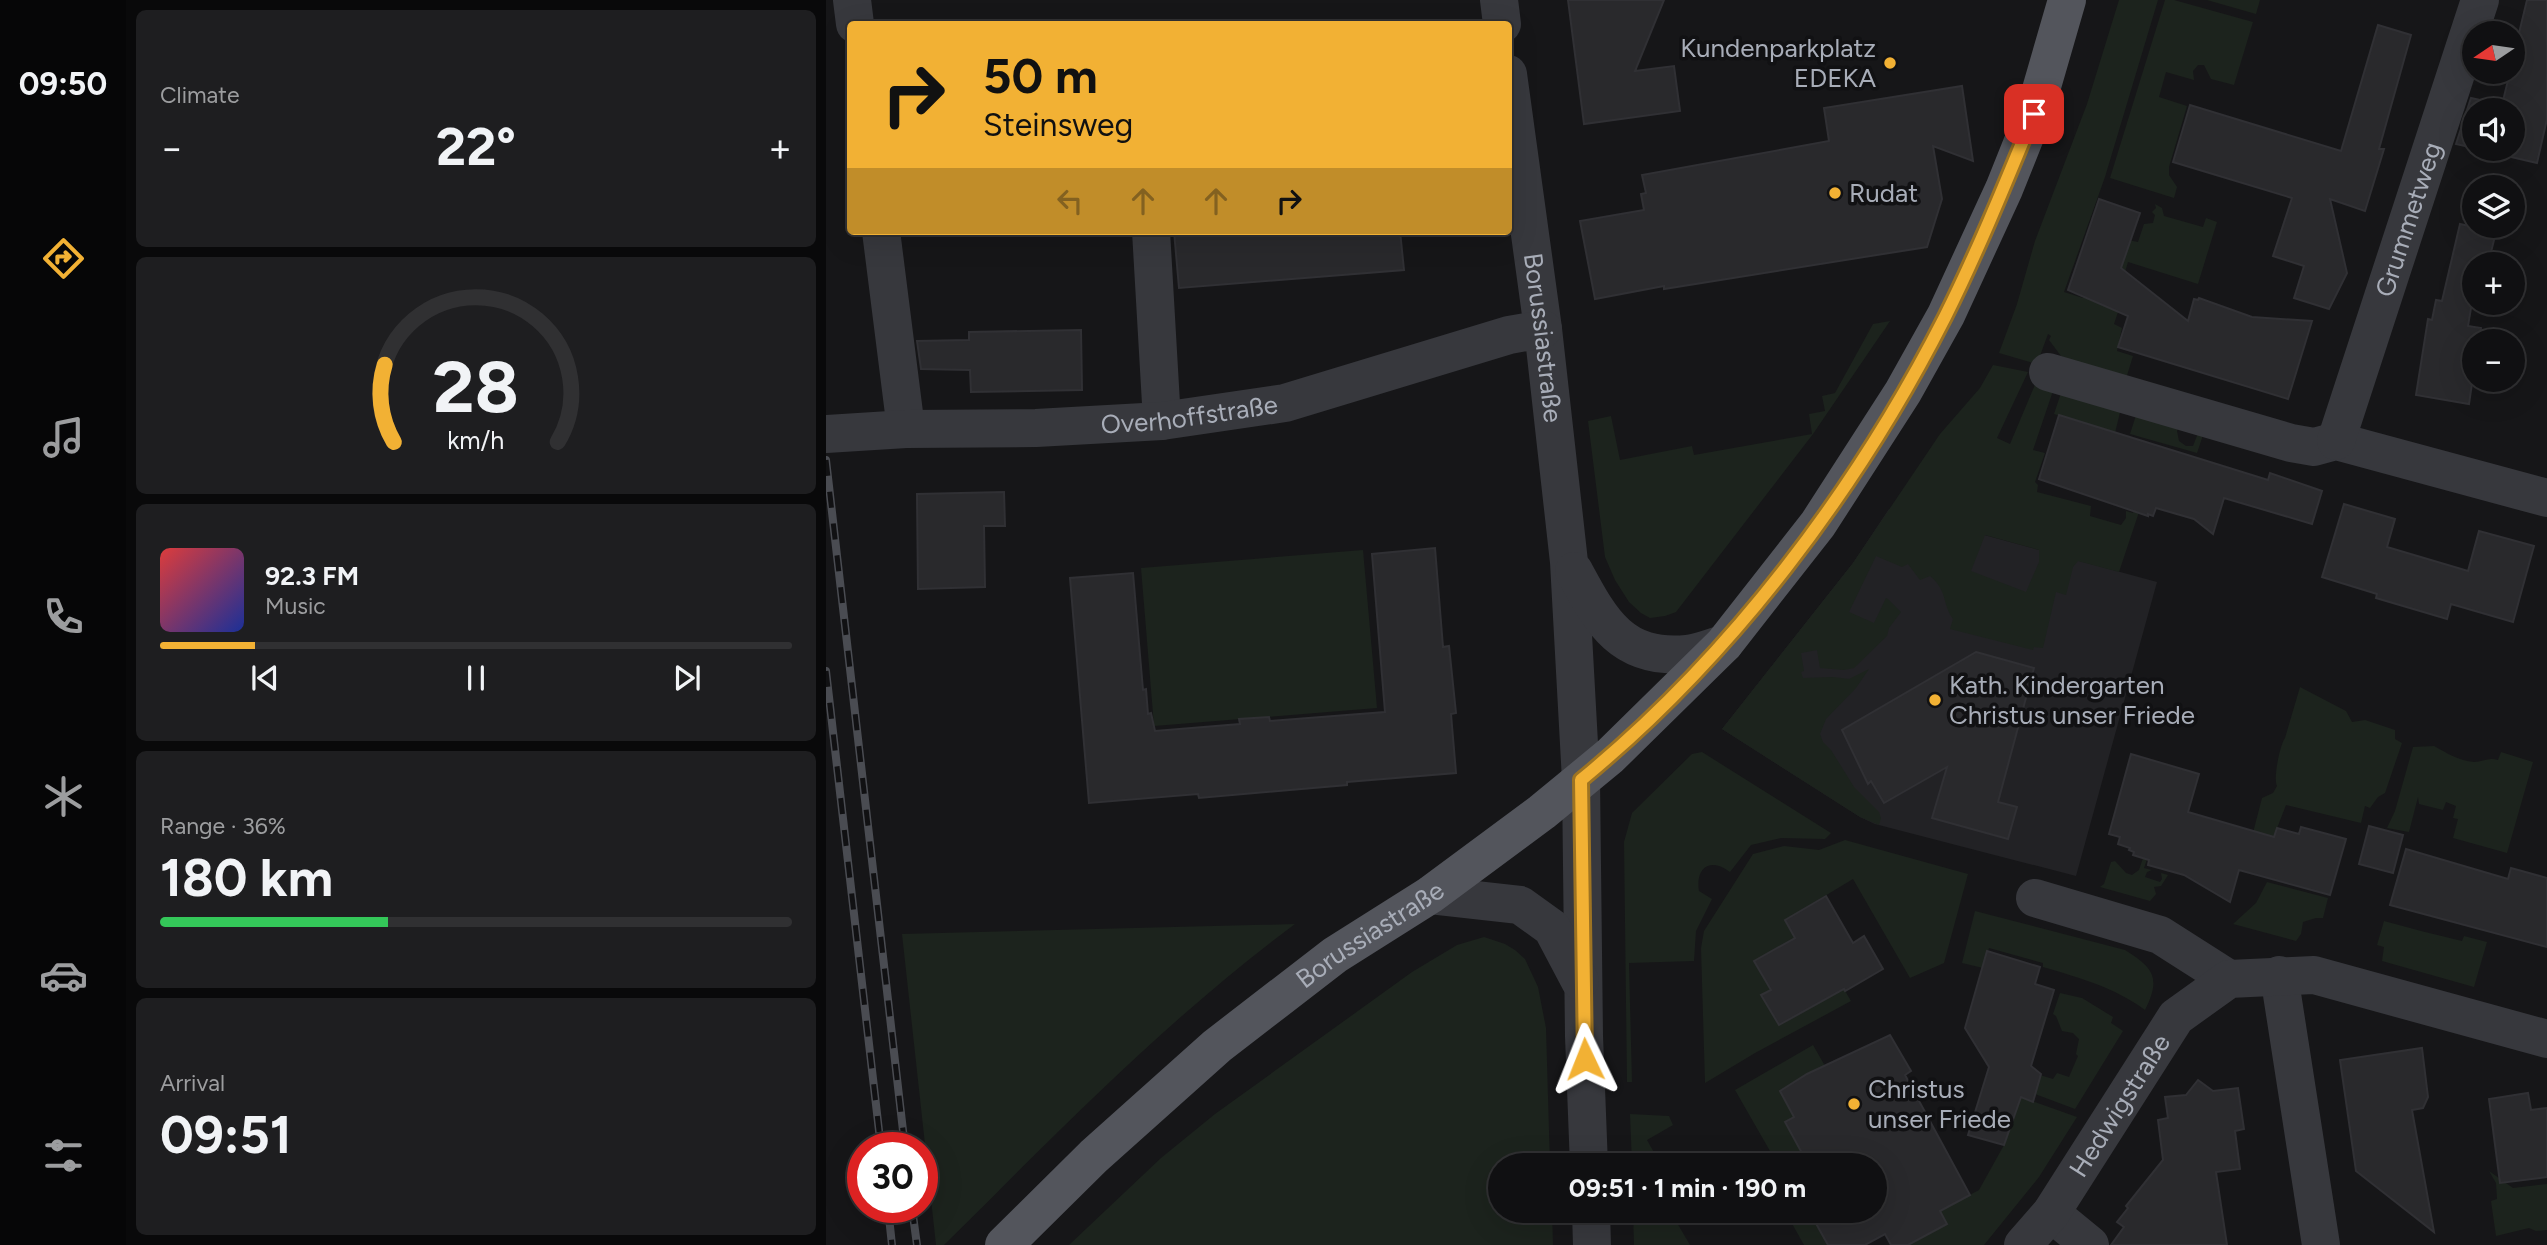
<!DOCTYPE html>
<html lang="en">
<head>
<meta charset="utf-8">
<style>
  body { margin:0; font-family:Figtree,sans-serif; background:#1e1e20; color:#f1f3f6; height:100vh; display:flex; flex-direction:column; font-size:26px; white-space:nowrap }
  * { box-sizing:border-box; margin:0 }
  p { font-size:23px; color:#9c9d9f }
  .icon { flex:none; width:38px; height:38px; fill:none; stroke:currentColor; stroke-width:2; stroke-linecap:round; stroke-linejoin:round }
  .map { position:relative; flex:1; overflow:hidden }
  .drawer { display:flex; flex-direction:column; gap:10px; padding:10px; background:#09090a; width:700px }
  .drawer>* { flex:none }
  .hud { position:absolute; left:21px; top:21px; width:665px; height:214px; border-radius:7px; box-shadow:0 7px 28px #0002,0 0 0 2px #303032; background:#f2b134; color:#111; overflow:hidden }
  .needle { width:46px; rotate:257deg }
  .buttons { position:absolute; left:1636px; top:21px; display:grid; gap:14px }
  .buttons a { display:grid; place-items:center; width:63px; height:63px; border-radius:50%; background:#101012; box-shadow:0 7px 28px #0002,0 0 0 2px #303032; font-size:35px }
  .speed { position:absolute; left:21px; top:1132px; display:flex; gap:14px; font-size:35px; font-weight:700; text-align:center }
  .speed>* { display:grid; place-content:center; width:91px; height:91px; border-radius:50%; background:#101012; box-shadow:0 7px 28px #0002,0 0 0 2px #303032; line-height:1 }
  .speed .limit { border:10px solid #d22; background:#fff; color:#111 }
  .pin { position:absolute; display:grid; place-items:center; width:60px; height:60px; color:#fff; margin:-30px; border-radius:14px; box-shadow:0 4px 10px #0006 }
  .me { position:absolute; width:77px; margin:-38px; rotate:358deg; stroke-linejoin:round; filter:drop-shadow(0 0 5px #0008) }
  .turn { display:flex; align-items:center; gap:24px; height:147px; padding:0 21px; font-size:32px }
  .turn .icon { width:91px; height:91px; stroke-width:2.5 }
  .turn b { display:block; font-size:49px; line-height:60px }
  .lanes { display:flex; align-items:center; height:66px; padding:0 21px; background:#0003; justify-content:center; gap:35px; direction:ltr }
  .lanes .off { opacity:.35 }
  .big { font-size:52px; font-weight:700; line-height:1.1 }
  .drawer .tile { flex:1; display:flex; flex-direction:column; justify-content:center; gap:10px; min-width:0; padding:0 24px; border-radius:10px; background:#1e1e20 }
  .drawer .dial { align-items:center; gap:0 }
  .dial svg { height:182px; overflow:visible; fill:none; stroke:#303032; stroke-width:7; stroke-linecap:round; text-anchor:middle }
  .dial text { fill:#f1f3f6; stroke:none }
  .song { display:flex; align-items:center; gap:21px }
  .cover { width:84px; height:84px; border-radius:10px; background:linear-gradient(135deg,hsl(0 70% 55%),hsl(230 70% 35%)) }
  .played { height:7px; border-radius:4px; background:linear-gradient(90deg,#f2b134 15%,#303032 15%) }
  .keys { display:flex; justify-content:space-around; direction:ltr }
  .heat { display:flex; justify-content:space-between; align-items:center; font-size:38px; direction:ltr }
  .charge { height:10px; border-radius:5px; background:linear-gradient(90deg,#34c759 36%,#303032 0) }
  .trip { position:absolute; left:662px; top:1153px; width:399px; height:70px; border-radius:35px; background:#101012; box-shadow:0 7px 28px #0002,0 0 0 2px #303032; font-weight:700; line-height:70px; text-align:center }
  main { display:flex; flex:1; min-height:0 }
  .menu { display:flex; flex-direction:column; width:126px; justify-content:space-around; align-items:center; background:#060607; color:#9c9d9f }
  .menu .icon { width:49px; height:49px }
  .menu .on { color:#f2b134 }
  .menu b { font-size:32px; color:#f1f3f6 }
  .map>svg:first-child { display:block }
  .built { fill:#222225 }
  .green { fill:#1c231d; fill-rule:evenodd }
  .building { fill:#29292c; stroke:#303034; stroke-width:2 }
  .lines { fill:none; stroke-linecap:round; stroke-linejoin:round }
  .minor { stroke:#37383d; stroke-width:38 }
  .major { stroke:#53555c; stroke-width:38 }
  .rail-casing { stroke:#4a4c52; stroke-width:8 }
  .rail { stroke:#111113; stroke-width:5; stroke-dasharray:16; stroke-linecap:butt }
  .route-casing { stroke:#9d7322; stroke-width:18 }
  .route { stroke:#f2b134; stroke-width:12 }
  .poi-dot { fill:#f2b134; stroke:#111113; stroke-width:2.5 }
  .labels { text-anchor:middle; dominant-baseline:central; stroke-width:7; stroke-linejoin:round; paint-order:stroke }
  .poi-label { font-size:26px; fill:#a8adb8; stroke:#111113; text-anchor:start }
  .street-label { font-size:26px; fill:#a8adb8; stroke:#111113 }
</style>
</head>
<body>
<main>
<nav class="menu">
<b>09:50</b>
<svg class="icon on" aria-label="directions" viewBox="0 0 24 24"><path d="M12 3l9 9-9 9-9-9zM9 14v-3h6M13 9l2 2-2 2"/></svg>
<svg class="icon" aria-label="music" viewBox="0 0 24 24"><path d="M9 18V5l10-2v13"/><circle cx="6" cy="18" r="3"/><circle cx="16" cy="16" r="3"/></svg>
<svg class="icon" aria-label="phone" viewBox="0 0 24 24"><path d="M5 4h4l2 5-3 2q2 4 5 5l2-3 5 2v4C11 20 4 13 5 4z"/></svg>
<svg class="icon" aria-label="climate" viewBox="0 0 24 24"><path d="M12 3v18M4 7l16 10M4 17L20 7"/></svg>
<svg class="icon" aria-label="car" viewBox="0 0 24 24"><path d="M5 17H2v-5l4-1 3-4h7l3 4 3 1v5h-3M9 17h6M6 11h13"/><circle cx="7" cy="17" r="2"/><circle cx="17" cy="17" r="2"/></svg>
<svg class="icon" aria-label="filters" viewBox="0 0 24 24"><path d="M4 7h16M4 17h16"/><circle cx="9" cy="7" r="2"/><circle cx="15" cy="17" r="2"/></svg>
</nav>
<section class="drawer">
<div class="tile"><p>Climate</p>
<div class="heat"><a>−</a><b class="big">22°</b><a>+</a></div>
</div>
<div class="tile dial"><svg viewBox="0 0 100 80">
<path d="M14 69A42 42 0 1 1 86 69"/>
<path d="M14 69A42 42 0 0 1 10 35" stroke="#f2b134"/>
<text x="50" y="56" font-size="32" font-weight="700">28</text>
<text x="50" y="72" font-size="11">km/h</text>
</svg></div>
<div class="tile">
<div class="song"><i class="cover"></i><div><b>92.3 FM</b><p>Music</p></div></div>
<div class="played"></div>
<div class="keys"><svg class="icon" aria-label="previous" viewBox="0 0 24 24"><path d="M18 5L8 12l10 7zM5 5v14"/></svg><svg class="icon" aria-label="pause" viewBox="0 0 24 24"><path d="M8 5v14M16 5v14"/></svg><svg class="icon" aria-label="next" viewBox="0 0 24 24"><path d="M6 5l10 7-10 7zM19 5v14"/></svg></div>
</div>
<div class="tile"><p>Range · 36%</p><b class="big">180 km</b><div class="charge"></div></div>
<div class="tile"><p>Arrival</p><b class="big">09:51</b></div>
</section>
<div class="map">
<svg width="1721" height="1245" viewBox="0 0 1721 1245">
  <rect width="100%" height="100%" fill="#161618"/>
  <polygon class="built" points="1063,509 1331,582 1250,876 1049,824 1034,817 896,729 1027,563"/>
  <g class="green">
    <polygon points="1293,0 1332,0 1279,177 1238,292 1257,298 1302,240 1312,242 1318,224 1327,223 1329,215 1326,212 1330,208 1329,204 1336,208 1338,216 1377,227 1380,218 1391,222 1372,284 1302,262 1289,306 1293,309 1288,324 1296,328 1291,351 1307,356 1299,382 1235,356 1223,340 1225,336 1222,334 1211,364 1173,353 1191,304 1209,241 1261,104"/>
    <polygon points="1339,0 1348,0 1427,22 1408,85 1385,79 1378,65 1372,65 1367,71 1368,80 1340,72 1333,97 1361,106 1343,167 1343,175 1351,187 1348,198 1284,178"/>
    <polygon points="1381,0 1434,0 1430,14"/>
    <polygon points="1064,321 987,434 850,612 839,616 824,618 815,613 803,602 789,580 779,557 762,421 785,416 794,460 866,446 868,455 986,434 983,414 999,411 996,396 1009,393 1047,324"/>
    <path d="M1167 365 1202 372 1171 438 1184 444 1211 380 1229 385 1207 450 1219 453 1209 482 1212 485 1211 492 1265 506 1264 516 1295 525 1300 518V511L1307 513 1308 508 1314 509 1293 572 1252 561 1247 567 1240 595 1230 592 1217 648 1208 647 1207 650 1124 629 1127 619C1116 604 1122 591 1104 576L1094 580 1082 564 1076 567 1050 556 1023 612 1048 623 1060 598 1062 599 1075 612 1063 628 1061 636 1028 668 1018 670 994 668 991 650 975 653 978 671 975 672 977 678 1007 677 1023 679 1043 669 1030 688 1000 719 994 734 997 742 1005 750 1028 787 1053 812 1055 818 1053 825 1034 817 896 729 1027 563 1114 434 1154 388ZM1159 535 1213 550V562L1200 592 1145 571Z"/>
    <polygon points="1237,387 1296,404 1289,433 1228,414"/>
    <polygon points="1312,409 1354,422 1351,431 1353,441 1360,446 1367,446 1374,428 1379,429 1371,453 1304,434"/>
    <polygon points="537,550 551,708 328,726 315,568"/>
    <path d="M1474 687 1520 711 1526 722 1539 720 1569 730V739L1576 743 1559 793 1552 797 1544 808 1539 806 1535 823 1460 805 1440 857 1422 852 1436 798 1447 793 1451 786C1447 778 1454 745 1459 738Z"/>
    <path d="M1608 746C1621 753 1633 761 1648 762 1657 762 1662 757 1672 760L1675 752 1707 762 1681 853 1627 838 1632 819 1627 818 1630 806 1620 802 1617 810 1593 804 1592 797 1583 832 1561 828 1569 811 1587 747Z"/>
    <path d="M876 752 1005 833 999 839 955 838 925 845 904 872C885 857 869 867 873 891L886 899 870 931 868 961 803 963 806 1082H801L798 842 806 813 866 754Z"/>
    <polygon points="1019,840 1142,874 1118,963 1084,978 1027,879 959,920 969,938 945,990 936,995 954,1025 1018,989 1025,1001 929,1053 879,1083 875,948 878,931 927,854 958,846 993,850"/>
    <polygon points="1317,858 1321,859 1318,868 1326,870 1321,872 1319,877 1334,882 1336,879 1335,873 1342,875 1335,886 1328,887 1330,894 1324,901 1274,887 1278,884 1285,862 1289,861 1300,873 1306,875 1313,870"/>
    <polygon points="1441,882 1502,898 1497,918 1490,918 1477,922 1475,934 1470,941 1407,924 1430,903"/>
    <path d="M1149 911 1299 950C1328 968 1335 978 1319 1010 1288 987 1254 978 1217 967V963L1163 948 1157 968 1136 963Z"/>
    <path d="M1558 921C1584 928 1610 935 1636 941L1638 936 1661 942 1648 987 1556 961 1558 947 1551 945Z"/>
    <path d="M469 924C342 1018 230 1134 118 1245H110L76 934Z"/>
    <polygon points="658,937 679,944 689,950 699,959 712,987 720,1028 724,1165 674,1166 674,1211 726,1211 727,1245 243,1245 335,1158 389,1114 586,972 631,945"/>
    <polygon points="1234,993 1256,998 1287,1017 1285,1023 1297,1031 1249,1109 1209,1094 1214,1075 1227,1079 1231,1073 1243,1077 1252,1056 1250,1054 1253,1039 1247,1033 1236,1031 1230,1016 1227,1014"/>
    <polygon points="987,1045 999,1066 954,1091 968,1117 983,1165 952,1165 909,1090"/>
    <polygon points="1195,1097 1251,1117 1213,1177 1158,1245 1082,1245 1121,1224 1114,1211 1153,1190 1178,1145"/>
    <polygon points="804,1114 843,1116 847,1125 821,1140 835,1165 806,1165"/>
    <polygon points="1663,1171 1687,1188 1721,1184 1721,1230 1710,1231 1703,1228 1670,1236 1665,1201 1671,1199 1670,1183"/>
    <polygon points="807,1211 844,1211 864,1245 808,1245"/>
    <polygon points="959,1211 983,1211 1002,1245 978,1245"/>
  </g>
  <g class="building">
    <polygon points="742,0 838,0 809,71 848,66 854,111 758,124"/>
    <polygon points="1701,0 1721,0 1721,119 1711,163 1651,149 1687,149 1687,110 1648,110 1648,148 1630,144 1645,98 1676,105 1684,72 1687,72 1687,58"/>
    <polygon points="1552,25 1585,35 1553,149 1558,149 1539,211 1504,199 1521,273 1503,309 1468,298 1478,266 1447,256 1466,198 1347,162 1364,105 1515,151"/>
    <polygon points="1136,86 1147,161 1107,146 1116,199 1101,247 838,289 838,286 769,299 754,221 818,210 815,194 820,193 816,175 1003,141 998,108"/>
    <polygon points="1273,199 1314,213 1295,268 1362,321 1368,299 1372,300 1373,298 1426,317 1486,321 1462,399 1292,347 1302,316 1242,290"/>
    <polygon points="1634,224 1670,232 1662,264 1648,264 1648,290 1642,326 1655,328 1653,341 1648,341 1648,370 1643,404 1590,395 1602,319 1606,320 1610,300 1616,301"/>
    <polygon points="348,231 574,231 578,270 353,288"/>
    <polygon points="255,330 256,390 145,392 144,370 95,369 91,341 143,340 143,332"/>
    <polygon points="1233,415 1442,480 1444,473 1496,491 1486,524 1398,498 1387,534 1368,519 1330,508 1327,516 1322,514 1322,516 1213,479"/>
    <polygon points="178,492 179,526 158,526 159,587 92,589 91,494"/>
    <polygon points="1518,504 1569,519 1561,547 1642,571 1653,531 1708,546 1687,622 1625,604 1621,619 1550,598 1551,594 1496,577"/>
    <polygon points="609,548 617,647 623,646 630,713 625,714 630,773 521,782 521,785 464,790 373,798 372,794 263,803 244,578 307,573 317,690 320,689 322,714 325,713 329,731 414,724 413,719 443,717 444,721 559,712 546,554"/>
    <polygon points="1150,652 1208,668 1172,802 1191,807 1182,839 1106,818 1121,767 1058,803 1045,781 1042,784 1016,730"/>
    <polygon points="1305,754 1373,774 1362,812 1448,837 1451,828 1473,834 1475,827 1520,839 1504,895 1413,870 1404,902 1358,875 1322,865 1323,860 1307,855 1308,852 1303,850 1304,848 1292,844 1294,837 1283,834"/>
    <polygon points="1543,826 1577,835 1567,873 1533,864"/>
    <polygon points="1580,849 1682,879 1685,868 1721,878 1721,947 1564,905"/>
    <polygon points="1000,896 1027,943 1038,936 1057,969 1019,991 1018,989 953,1025 935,995 945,990 928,961 969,938 959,920"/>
    <polygon points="1161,951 1214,967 1209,984 1228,990 1205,1066 1215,1074 1207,1102 1195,1097 1178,1145 1142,1135 1163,1067 1139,1028"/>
    <polygon points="1064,1035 1085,1071 1079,1075 1144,1195 1114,1211 1121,1224 1082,1245 1065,1245 1059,1234 1039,1245 1002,1245 983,1211 1048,1211 1048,1166 983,1166 959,1122 968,1117 954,1091 981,1074"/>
    <polygon points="1596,1048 1602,1097 1597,1108 1586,1110 1608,1232 1530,1171 1514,1060"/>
    <polygon points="1372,1080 1387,1091 1412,1088 1418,1129 1409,1131 1414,1169 1390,1172 1401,1245 1285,1245 1298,1227 1291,1222 1302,1208 1300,1206 1337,1160 1332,1120 1342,1118 1339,1097 1360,1095"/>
    <polygon points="1702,1093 1705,1110 1721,1108 1721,1177 1674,1183 1663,1099"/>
  </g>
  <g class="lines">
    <g class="minor">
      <polyline points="26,0 29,24"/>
      <polyline points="673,0 676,24"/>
      <path id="s1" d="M682 74 717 329 743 562 755 780 758 1036 763 1166"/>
      <polyline points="55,231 80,429"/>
      <polyline points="325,231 336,421"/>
      <polyline points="1222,372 1465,443 1488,447 1510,441 1721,498"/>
      <path id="s2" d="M0 434 80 429 210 428 336 421 459 403 683 335 717 329"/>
      <path id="s3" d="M1510 441 1654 0"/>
      <path d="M748 571C775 621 795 660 861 654 873 653 886 647 898 644"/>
      <polyline points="604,895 694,905 726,928 754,981"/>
      <polyline points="1209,898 1334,935 1403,979"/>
      <polyline points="1453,975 1495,1245"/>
      <polyline points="765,1211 766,1245"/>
      <polyline points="1225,1213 1264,1245"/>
      <path id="s4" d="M1197 1245 1225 1213 1350 1017 1403 979 1488 975 1721 1039"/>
    </g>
    <path class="major" id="s5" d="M178 1245 268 1156 391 1046 509 955 604 895 716 812 784 756 898 644 992 524 1077 392 1120 315 1178 189 1208 114 1241 0"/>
    <g class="rail-casing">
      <g id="rail">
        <polyline points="0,460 79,1148"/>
        <polyline points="0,671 55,1148"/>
        <polyline points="62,1208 66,1245"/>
        <polyline points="86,1208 91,1245"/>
      </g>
    </g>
    <use href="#rail" class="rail"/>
  </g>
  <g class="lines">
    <g class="route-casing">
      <path id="route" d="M759 1059 755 780C905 657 1031 490 1119 317 1152 251 1180 182 1208 114"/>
    </g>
    <use href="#route" class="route"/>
  </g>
  <g class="poi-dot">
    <circle cx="1064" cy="63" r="7"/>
    <circle cx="1009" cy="193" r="7"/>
    <circle cx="1109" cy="700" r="7"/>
    <circle cx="1028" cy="1104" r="7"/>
  </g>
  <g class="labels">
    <g class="poi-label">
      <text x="1050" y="48" text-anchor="end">Kundenparkplatz<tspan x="1050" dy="30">EDEKA</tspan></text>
      <text x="1023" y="193">Rudat</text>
      <text x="1123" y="685">Kath. Kindergarten<tspan x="1123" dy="30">Christus unser Friede</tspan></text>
      <text x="1042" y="1089">Christus<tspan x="1042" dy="30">unser Friede</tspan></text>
    </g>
    <g class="street-label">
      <text stroke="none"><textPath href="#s3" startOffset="233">Grummetweg</textPath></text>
      <text stroke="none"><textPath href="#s1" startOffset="266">Borussiastraße</textPath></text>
      <text stroke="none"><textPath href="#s2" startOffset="364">Overhoffstraße</textPath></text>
      <text stroke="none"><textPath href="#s5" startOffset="481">Borussiastraße</textPath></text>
      <text stroke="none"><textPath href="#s4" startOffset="170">Hedwigstraße</textPath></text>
    </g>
  </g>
</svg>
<div class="buttons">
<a><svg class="needle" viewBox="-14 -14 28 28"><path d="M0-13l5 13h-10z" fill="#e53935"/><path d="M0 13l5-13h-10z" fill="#9c9d9f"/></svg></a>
<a><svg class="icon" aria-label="sound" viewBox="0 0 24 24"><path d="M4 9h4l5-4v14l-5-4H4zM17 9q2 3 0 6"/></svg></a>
<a><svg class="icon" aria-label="layers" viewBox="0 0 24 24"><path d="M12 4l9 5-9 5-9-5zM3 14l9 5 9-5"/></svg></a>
<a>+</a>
<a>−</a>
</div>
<div class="speed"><div class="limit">30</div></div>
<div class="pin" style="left:1208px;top:114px;background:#d93025"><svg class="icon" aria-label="arrive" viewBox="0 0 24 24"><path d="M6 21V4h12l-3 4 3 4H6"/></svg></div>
<svg class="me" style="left:759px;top:1059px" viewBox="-20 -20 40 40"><path d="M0-17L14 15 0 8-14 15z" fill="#f2b134" stroke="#fff" stroke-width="4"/></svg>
<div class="trip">09:51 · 1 min · 190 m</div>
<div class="hud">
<div class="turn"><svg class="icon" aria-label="right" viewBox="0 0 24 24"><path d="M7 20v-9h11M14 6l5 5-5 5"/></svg><div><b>50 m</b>Steinsweg</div></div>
<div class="lanes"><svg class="icon off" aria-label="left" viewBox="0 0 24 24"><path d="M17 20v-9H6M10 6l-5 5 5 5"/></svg><svg class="icon off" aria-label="ahead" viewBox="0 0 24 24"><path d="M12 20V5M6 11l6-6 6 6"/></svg><svg class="icon off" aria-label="ahead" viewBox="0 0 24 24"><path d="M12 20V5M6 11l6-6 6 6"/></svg><svg class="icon" aria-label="right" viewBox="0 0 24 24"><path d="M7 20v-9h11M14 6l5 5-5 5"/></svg></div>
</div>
</div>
</main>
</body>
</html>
